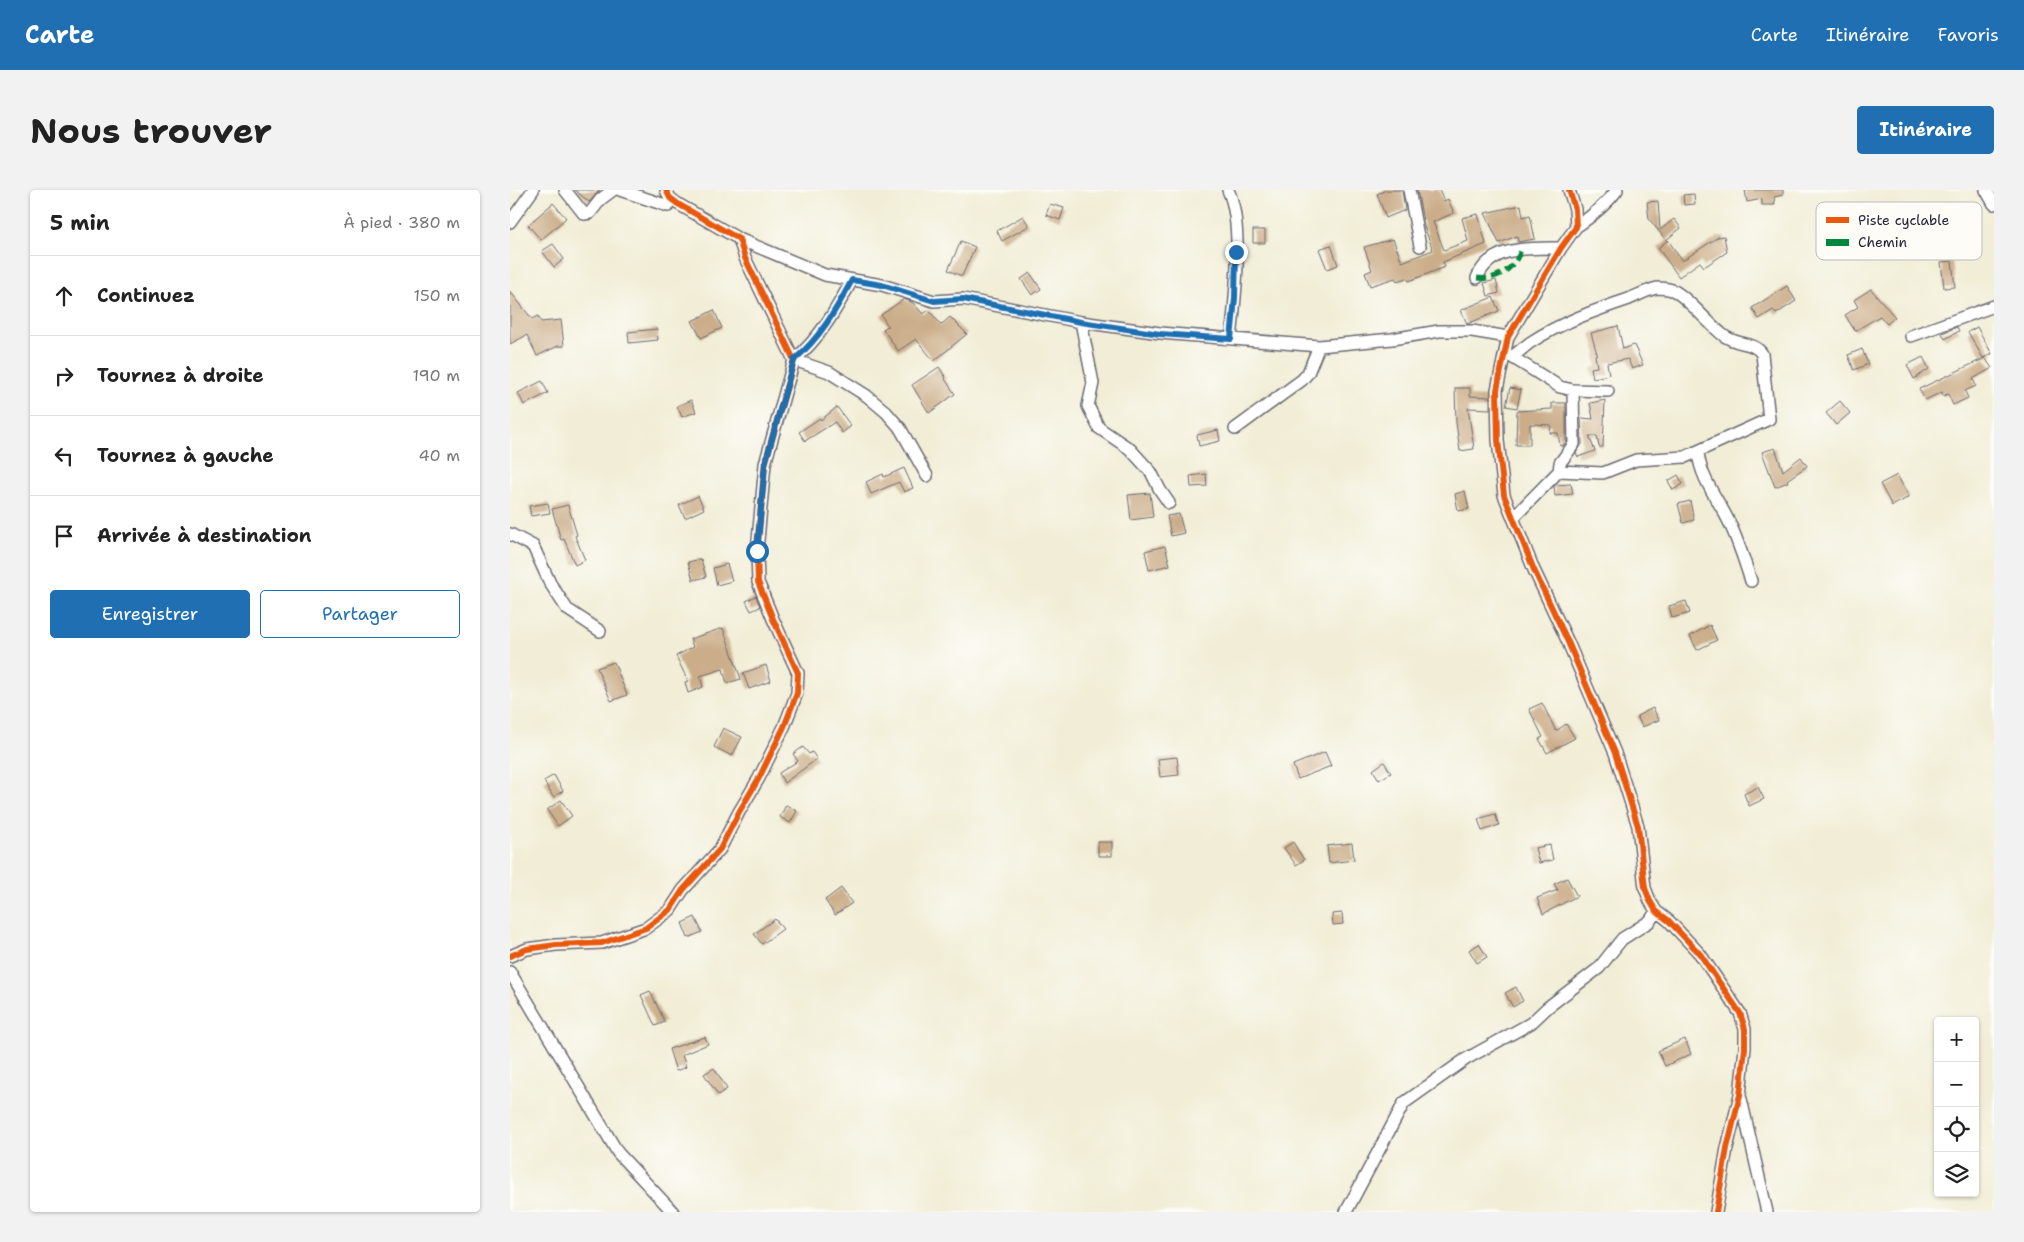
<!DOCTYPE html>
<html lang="fr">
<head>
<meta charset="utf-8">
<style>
  body { margin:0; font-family:"Shantell Sans",sans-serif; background:#f2f2f2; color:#222 }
  .controls { position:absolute; right:15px; bottom:15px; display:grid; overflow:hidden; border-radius:5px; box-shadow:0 1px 4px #0004 }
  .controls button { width:45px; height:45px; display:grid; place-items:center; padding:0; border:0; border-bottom:1px solid #e0e0e0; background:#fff; color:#222; font:25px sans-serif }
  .stop { position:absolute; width:15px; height:15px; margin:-11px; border:4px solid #1f6fb2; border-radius:50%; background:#fff }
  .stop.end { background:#1f6fb2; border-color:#fff; box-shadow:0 1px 5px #0008 }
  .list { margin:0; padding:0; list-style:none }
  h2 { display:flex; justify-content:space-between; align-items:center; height:65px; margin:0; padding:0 20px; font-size:21px }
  h2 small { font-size:16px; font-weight:400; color:#767676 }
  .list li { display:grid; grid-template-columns:32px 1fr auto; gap:15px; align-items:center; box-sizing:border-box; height:80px; padding:0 20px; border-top:1px solid #e0e0e0 }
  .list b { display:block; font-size:19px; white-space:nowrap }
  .list em { font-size:16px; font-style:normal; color:#767676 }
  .actions { display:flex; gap:10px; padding:15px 20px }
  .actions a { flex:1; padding:11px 0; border:1px solid #1f6fb2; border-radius:5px; text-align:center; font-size:18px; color:#1f6fb2 }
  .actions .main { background:#1f6fb2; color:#fff }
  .icon { flex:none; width:28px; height:28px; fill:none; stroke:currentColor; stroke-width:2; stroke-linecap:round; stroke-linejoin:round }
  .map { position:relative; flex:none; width:1484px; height:1022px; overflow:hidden; border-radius:5px }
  header { display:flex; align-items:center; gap:30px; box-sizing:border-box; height:70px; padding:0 25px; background:#1f6fb2; color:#fff }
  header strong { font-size:24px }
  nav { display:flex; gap:28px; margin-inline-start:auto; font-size:18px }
  .intro { display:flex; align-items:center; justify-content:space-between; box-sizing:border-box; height:120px; padding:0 30px }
  h1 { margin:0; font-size:35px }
  .button { padding:12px 22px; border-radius:5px; background:#1f6fb2; color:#fff; font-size:18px; font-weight:700 }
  main { display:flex; gap:30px; padding:0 30px }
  aside { flex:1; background:#fff; border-radius:5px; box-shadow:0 1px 4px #0004 }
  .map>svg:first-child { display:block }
  .building { fill:#cbad89 }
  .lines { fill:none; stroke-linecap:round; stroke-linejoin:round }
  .street-casing { stroke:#6a6971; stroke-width:14 }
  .street { stroke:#fff; stroke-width:11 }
  .quiet { stroke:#00873e; stroke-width:5; stroke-dasharray:10 5; stroke-linecap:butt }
  .cycleway-casing { stroke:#fdfcf7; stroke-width:9 }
  .cycleway { stroke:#e8590c; stroke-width:6 }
  .route { stroke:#1f6fb2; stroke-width:6 }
  .key { fill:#fdfcf7; stroke:#bbbbbf; stroke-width:1 }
  .key-label { font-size:14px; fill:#22223b }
</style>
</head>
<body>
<header>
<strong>Carte</strong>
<nav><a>Carte</a><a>Itinéraire</a><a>Favoris</a></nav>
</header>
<div class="intro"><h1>Nous trouver</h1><a class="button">Itinéraire</a></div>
<main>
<aside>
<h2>5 min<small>À pied · 380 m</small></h2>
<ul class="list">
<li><svg class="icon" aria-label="ahead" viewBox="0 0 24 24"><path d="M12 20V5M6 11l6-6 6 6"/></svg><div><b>Continuez</b></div><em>150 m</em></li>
<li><svg class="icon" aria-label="right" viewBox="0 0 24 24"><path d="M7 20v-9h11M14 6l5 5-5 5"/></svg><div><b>Tournez à droite</b></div><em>190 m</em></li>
<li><svg class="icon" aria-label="left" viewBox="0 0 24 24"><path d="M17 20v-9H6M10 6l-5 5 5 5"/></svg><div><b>Tournez à gauche</b></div><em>40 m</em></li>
<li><svg class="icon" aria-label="arrive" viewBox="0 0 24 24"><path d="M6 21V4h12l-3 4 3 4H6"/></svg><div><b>Arrivée à destination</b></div></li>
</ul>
<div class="actions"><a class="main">Enregistrer</a><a>Partager</a></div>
</aside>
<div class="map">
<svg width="1484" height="1022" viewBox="0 0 1484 1022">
  <rect width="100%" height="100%" fill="#fdfcf7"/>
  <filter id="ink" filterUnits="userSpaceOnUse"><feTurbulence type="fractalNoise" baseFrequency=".02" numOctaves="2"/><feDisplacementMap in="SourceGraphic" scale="10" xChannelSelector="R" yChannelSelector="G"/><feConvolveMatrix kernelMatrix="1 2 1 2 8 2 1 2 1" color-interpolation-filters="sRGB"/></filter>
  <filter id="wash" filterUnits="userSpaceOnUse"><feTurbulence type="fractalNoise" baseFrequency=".0096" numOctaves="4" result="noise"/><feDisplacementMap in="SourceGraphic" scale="20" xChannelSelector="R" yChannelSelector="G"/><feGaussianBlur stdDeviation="1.12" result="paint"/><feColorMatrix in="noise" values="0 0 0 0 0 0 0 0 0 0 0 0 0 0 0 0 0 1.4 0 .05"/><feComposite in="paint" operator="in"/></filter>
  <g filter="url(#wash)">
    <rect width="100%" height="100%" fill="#f1edd6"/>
    <g id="blocks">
      <!-- building -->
      <path class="building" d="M65,0H90L79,12Z
        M876,0H892L895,20L876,28L867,4Z
        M907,0H929L934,11L938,9L944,23L923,32L934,60L958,51L952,28L968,24L976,54L933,72L935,77L899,91L897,88L887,91L885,88L860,96L855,83L862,80L854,57L883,49L892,72L923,60L914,36Z
        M1235,0H1273V5L1264,7L1265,15H1252V9L1237,12Z
        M1184,4L1185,14L1174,15L1173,5Z
        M1148,11L1150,40L1164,29L1171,38L1156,50L1139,29L1137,12Z
        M43,13L56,28L31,50L18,35Z
        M540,14L554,18L550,30L536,25Z
        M1011,15L1013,27L1020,25L1025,49L1008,52L1007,46L989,53L975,23Z
        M513,26L519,36L492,51L487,41Z
        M743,40H755V53H743Z
        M1214,46L1217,62L1194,77L1190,72L1169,87L1148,58L1158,50L1172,71L1208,47Z
        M451,51L465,57L452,86L438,80Z
        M43,54L54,69L44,77L32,61Z
        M821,55L828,75L817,79L809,59Z
        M1442,71L1445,97L1434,98L1431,72Z
        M520,83L531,99L522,105L511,89Z
        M986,90L989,103L978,106L974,93Z
        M1277,96L1286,111L1266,124L1263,120L1249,129L1242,118Z
        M1361,99L1385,127L1377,134L1370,126L1345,141L1335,125L1348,117L1344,110Z
        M0,101L22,129L28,126L31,132L51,130L54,156H48L27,166L17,145L0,154Z
        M983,107L989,121L957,134L951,120Z
        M394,109L403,113L413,124L419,120L431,135L440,127L457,144L424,171L406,149L388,161L373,139L378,136L371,125Z
        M204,120L212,138L191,148L182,131Z
        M1108,136L1113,159L1124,155L1133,175L1122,179L1118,169L1097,173L1099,185L1083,188L1081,178L1087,177L1085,165L1087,164L1081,143Z
        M1447,137L1449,141L1435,149L1432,143Z
        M1467,137L1482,164L1473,168L1458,142Z
        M147,139L148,150L119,153L118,142Z
        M1352,159L1358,174L1344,180L1338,165Z
        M1413,167L1419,179L1404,189L1397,175Z
        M1475,168L1482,178L1463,189L1466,196L1455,201L1458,208L1443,215L1438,204L1433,206L1432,202L1415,210L1409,199Z
        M429,177L436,188L435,189L445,204L419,223L402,195Z
        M32,191L38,203L14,215L8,203Z
        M945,198H960V206L980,207V219L958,218L964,259L950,261L946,233Z
        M1000,198L1011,200L1007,218L996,216Z
        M181,210L186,222L172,227L167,216Z
        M1095,210L1093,257H1089L1087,246H1079L1085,261L1068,267L1066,263L1072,254L1071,228L1083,229L1080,213Z
        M1330,211L1340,223L1326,235L1316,223Z
        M1042,213H1056V252L1054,255L1050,256L1048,243H1040L1041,235L1020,234V255H1006L1007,221L1042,219Z
        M327,217L341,236L332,243L325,232L295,251L289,242L310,228L311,230Z
        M708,240L710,251L689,256L687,245Z
        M1265,258L1273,281L1291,267L1297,276L1277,290L1278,292L1265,297L1252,262Z
        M394,278L403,298L394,302L389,292L361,304L356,292L373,284L374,287Z
        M696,284L697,296L681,297L680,286Z
        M1168,285L1173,294L1163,300L1158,291Z
        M1387,285L1399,307L1382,316L1370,294Z
        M1061,294L1063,304L1045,306L1044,297L1045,295Z
        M955,301L959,319L948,321L945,304Z
        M640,303L643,327L621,330L618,305Z
        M188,306L194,319L175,328L169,315Z
        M1180,311L1184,330L1173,333L1168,314Z
        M38,313L40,323L21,326L19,316Z
        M58,315L67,345L65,346L75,370L65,375L54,349L51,350L42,319Z
        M669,324L674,343L661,346L657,326Z
        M655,356L660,375L639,380L635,361Z
        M191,369L196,387L183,390L178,372Z
        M217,374L222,391L207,395L203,378Z
        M246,406L250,417L241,421L236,411Z
        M1176,411L1180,423L1162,428L1159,416Z
        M1200,435L1207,450L1187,460L1180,446Z
        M213,438L231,489L217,493L213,479L190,486L193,497L178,503L175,492L178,491L166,466L183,457L180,449Z
        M104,472L117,505L101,511L87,478Z
        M256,475L261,491L239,499L233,483Z
        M1032,513L1046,541L1056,534L1065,548L1037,563L1029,549L1033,547L1019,519Z
        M1143,518L1149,530L1132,537L1127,526Z
        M213,538L232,547L222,566L204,557Z
        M293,557L299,564L302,562L307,569L274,593L269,583L288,571L283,564Z
        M815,562L821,576L788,589L783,575Z
        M667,567L669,585L650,587L648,569Z
        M874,572L881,583L869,590L863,580Z
        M44,585L53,601L43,607L34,591Z
        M1248,597L1254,609L1239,616L1234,604Z
        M51,610L62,626L48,636L37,620Z
        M276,615L287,621L280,633L270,627Z
        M985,624L989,635L972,641L968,629Z
        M588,652H602V666H588Z
        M783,652L794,670L786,675L774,658Z
        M842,653L844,670L819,673L817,656Z
        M1040,655L1043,670L1029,673L1025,658Z
        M1057,688L1067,706L1033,724L1027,708L1048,700L1044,694Z
        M331,698L342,713L325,725L315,710Z
        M832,723L833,734L823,735L822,724Z
        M185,727L192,742L178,748L172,733Z
        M265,729L273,739L252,754L244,744Z
        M969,754L977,767L967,773L959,760Z
        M1006,797L1013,811L1003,817L995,803Z
        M140,801L155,832L145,836L131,805Z
        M195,847L198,854L172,865L176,877L166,881L159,859Z
        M1175,849L1181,864L1155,876L1148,861Z
        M204,878L217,899L208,905L194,884Z"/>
    </g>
  </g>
  <g filter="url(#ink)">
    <use href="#blocks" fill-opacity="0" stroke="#6a6971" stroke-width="1"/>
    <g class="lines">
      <defs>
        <path id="street" d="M55,0L74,24L80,23L91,9L103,0
          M110,0L158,16
          M718,0C734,33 725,112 721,149
          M899,0L910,56
          M1059,0L1065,19L1066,37L1051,58L998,147L987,200L988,250L994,305L1024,380L1058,452L1105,563L1128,636L1135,698L1140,711L1146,721L1159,731L1190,764L1230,823L1235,839V858L1230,905L1217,958L1206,1022
          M1476,0L1484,14
          M0,32L23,0
          M1066,37C1082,26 1096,15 1107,0
          M229,49L315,85L372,95L424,111L453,109L571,132L650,143L809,156L882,149L929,141H962L998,147
          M967,88C981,55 1020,58 1051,58
          M571,132L583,193L578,216L589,238L620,259L641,282L650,300L659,313
          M1401,146L1484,116
          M997,164L1050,197L1063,200L1064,254L1050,273L1049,281L1003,328
          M1003,166C1009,162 1015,156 1021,152C1050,133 1086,120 1119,109C1128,105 1138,100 1147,98C1151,98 1159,99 1162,100C1173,103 1201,136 1213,145C1227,156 1244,151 1252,164L1259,229L1175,267L1126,270L1093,283L1049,281
          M284,170L319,182L357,206L376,222L390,238L417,286
          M284,170C310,148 326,120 342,90
          M1063,200L1098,201
          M725,239L792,190L798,183L809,156
          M1188,263C1191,288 1205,305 1216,326C1227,346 1234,370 1241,391
          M0,344L23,356L40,393L57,419L90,441
          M0,766L17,759L46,755L92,753L136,738L160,720L173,700L210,659L229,622L249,588L274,537L287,503L288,483L263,429L248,392L247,361L255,274L284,170L235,68L229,49L168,14L160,8L156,0
          M0,782L108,963L163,1022
          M1231,909L1257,1022
          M836,1022L894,913L956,869L1021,833L1038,817L1089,778L1112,749L1140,731L1146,721"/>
      </defs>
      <!-- street casing -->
      <use href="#street" class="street-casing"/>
      <!-- street -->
      <use href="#street" class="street"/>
      <!-- quiet -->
      <path class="quiet" d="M967,88C988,91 1005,78 1012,58"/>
      <defs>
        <path id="cycleway" d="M1059,0L1065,19L1066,37L1051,58L998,147L987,200L988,250L994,305L1024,380L1058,452L1105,563L1128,636L1135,698L1140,711L1146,721L1159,731L1190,764L1230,823L1235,839V858L1230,905L1217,958L1206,1022
          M0,766L17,759L46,755L92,753L136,738L160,720L173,700L210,659L229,622L249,588L274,537L287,503L288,483L263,429L248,392L247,361L255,274L284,170L235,68L229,49L168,14L160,8L156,0"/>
      </defs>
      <!-- cycleway casing -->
      <use href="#cycleway" class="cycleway-casing"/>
      <!-- cycleway -->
      <use href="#cycleway" class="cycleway"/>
    </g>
  </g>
  <g class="lines" filter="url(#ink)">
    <!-- route -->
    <path class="route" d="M247,361L255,274L284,170C310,148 326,120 342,90L372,95L424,111L453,109L571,132L650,144L721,149L725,108L726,62"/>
  </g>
  <!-- legend -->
  <rect x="1306" y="12" width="166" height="58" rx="8" class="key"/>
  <rect x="1316" y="27" width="23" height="6" fill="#e8590c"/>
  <rect x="1316" y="49" width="23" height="7" fill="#00873e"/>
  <g class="key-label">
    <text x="1348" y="35">Piste cyclable</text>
    <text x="1348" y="57">Chemin</text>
  </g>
</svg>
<div class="controls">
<button>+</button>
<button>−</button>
<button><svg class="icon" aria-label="locate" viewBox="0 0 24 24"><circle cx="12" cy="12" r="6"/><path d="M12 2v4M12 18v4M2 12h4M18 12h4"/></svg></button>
<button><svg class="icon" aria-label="layers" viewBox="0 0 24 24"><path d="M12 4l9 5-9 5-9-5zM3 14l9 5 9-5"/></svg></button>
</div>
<div class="stop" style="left:247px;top:361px"></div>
<div class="stop end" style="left:726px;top:62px"></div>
</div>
</main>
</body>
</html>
